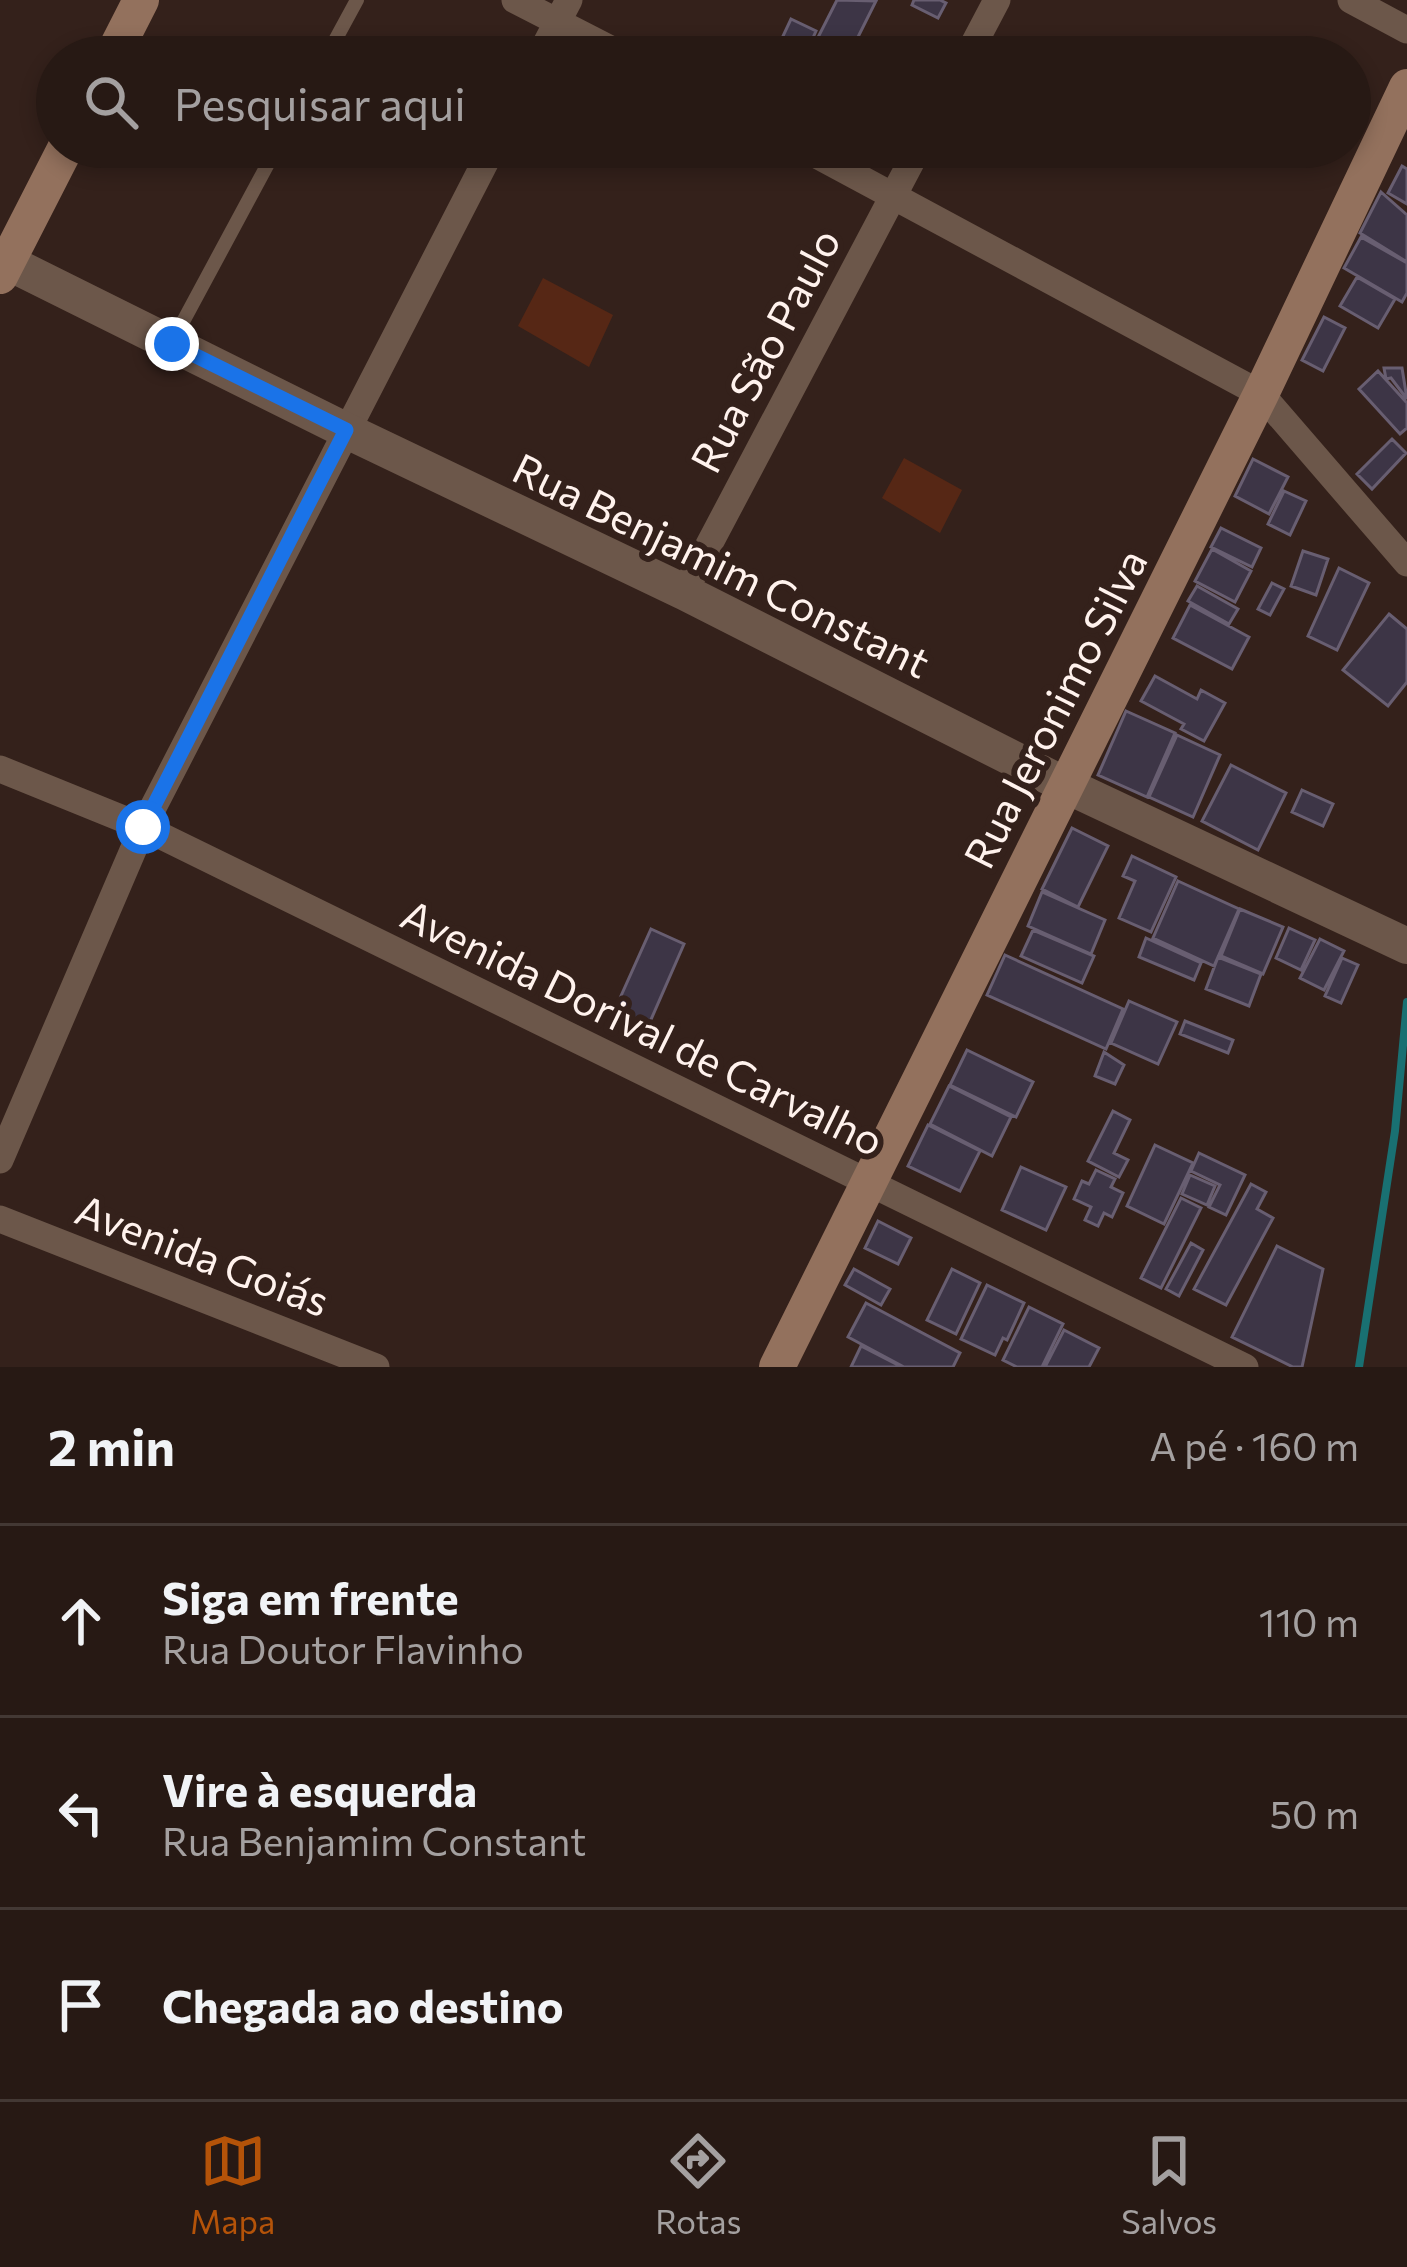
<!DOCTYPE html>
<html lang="pt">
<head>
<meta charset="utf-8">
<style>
  body { margin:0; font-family:Commissioner,sans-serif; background:#2f221d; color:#f1f3f6 }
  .stop { position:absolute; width:36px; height:36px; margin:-27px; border:9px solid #1a73e8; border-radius:50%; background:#fff }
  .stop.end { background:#1a73e8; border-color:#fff; box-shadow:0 3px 12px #0008 }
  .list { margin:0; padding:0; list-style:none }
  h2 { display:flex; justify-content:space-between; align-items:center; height:156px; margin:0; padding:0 48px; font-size:51px }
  h2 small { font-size:39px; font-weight:400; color:#a4a0a0 }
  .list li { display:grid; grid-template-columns:78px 1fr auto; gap:36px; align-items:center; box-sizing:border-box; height:192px; padding:0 48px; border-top:3px solid #433834 }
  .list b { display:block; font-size:45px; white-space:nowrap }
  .list p { margin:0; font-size:39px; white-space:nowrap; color:#a4a0a0 }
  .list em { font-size:39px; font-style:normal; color:#a4a0a0 }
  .icon { flex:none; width:66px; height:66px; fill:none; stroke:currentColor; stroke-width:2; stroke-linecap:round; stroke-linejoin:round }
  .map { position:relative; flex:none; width:1407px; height:1367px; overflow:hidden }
  .search { position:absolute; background:#271914; box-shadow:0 6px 18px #0003; left:36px; right:36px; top:36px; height:132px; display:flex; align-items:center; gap:30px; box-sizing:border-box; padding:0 42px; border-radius:66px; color:#a4a0a0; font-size:45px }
  .sheet { height:732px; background:#271914 }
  nav { display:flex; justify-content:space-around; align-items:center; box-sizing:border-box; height:168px; border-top:3px solid #433834; background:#271914; font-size:33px; color:#a4a0a0 }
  nav a { display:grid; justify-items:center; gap:6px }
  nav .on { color:#b45309 }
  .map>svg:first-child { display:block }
  .green { fill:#562715 }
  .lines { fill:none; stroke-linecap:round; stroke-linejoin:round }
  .stream { stroke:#197072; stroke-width:8 }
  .building { fill:#3d3546; stroke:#685e71; stroke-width:3 }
  .service { stroke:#6c574a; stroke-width:14 }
  .minor { stroke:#6c574a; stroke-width:27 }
  .tertiary { stroke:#6c574a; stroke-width:36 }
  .secondary { stroke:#93715d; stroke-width:36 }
  .route { stroke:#1a73e8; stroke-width:15 }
  .labels { text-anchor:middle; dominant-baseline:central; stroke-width:12; stroke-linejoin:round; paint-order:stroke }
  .street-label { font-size:42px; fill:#fff2ed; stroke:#34211b }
</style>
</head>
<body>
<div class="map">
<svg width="1407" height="1367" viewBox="0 0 1407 1367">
  <rect width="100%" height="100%" fill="#34211b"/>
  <!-- green -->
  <path class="green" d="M543,278L613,315L589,367L518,326Z
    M904,458L962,490L940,533L882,498Z"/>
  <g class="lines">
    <!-- stream -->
    <path class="stream" d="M1359,1367L1395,1131L1407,1002"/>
  </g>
  <!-- building -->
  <path class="building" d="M837,0L876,1L848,57H808Z
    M914,0H940L946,3L938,18L912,5Z
    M791,19L816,31L808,49L783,36Z
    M1402,166L1407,169V204L1388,193Z
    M1381,192L1407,215V262L1360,233Z
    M1361,237L1407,263V293L1402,302L1344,268Z
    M1357,277L1395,299L1378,328L1340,306Z
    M1324,317L1345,328L1323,371L1302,360Z
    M1384,368H1402L1407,399L1391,378L1386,379Z
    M1378,371L1407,403V428L1400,434L1359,389Z
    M1392,439L1406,453L1372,489L1357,474Z
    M1253,459L1288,477L1269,514L1235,496Z
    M1284,491L1306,501L1290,535L1268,524Z
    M1221,528L1261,548L1252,567L1211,547Z
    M1212,549L1251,571L1235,602L1195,581Z
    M1303,551L1328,559L1316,595L1291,586Z
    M1339,568L1369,583L1337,650L1308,636Z
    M1272,583L1284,589L1270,615L1258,609Z
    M1197,586L1238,609L1229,624L1188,601Z
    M1190,605L1249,637L1232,669L1173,638Z
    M1389,614L1407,629V682L1388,706L1343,670Z
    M1155,676L1197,699L1201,690L1225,703L1204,741L1181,729L1184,724L1141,701Z
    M1126,711L1175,733L1147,797L1098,775Z
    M1177,735L1220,755L1193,817L1149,797Z
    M1231,765L1286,793L1258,850L1202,821Z
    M1302,790L1333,804L1323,826L1292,812Z
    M1072,828L1108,846L1078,907L1042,889Z
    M1132,856L1176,877L1151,932L1119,918L1135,881L1123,876Z
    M1178,881L1239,909L1214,966L1153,938Z
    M1042,892L1105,920L1091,954L1028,926Z
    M1240,909L1283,927L1263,974L1221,956Z
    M1289,928L1315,940L1301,970L1276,958Z
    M651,929L684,944L646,1031L612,1016Z
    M1033,930L1094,956L1082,983L1021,956Z
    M1146,938L1201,963L1194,980L1139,957Z
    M1320,939L1344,951L1324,990L1300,978Z
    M1005,955L1123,1009L1106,1049L987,995Z
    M1218,957L1261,974L1249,1006L1206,989Z
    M1342,958L1358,965L1341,1003L1325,996Z
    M1129,1001L1177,1022L1158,1064L1111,1043Z
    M1185,1021L1233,1040L1228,1053L1180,1034Z
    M967,1050L1033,1082L1016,1117L950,1085Z
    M1104,1052L1124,1065L1115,1084L1095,1076Z
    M949,1086L1011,1117L992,1156L930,1124Z
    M1113,1111L1130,1120L1114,1153L1128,1160L1119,1177L1088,1161Z
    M928,1125L980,1151L960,1191L908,1166Z
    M1155,1145L1193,1163L1164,1224L1127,1206Z
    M1199,1153L1245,1175L1226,1215L1209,1207L1220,1185L1191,1171Z
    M1021,1167L1066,1187L1046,1230L1002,1210Z
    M1096,1170L1115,1179L1111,1187L1123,1193L1112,1217L1104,1213L1098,1226L1085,1220L1091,1207L1074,1199L1082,1181L1089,1184Z
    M1190,1175L1215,1186L1207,1205L1182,1194Z
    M1251,1184L1266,1192L1257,1209L1273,1218L1226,1305L1194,1289Z
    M1181,1198L1201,1208L1161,1288L1141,1278Z
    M878,1221L911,1238L898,1264L865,1248Z
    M1191,1243L1203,1250L1179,1296L1166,1289Z
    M1277,1246L1323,1269L1302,1367H1293L1232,1337Z
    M854,1269L890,1289L881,1305L845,1285Z
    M952,1269L980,1283L956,1334L927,1320Z
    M987,1285L1024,1303L1007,1340L1003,1338L995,1355L961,1339Z
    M866,1303L960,1353L953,1367H904L848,1337Z
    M1029,1307L1063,1324L1042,1367H1017L1003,1360Z
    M1064,1330L1099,1348L1089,1367H1045Z
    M861,1346L902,1367H851Z"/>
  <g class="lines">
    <!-- service -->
    <path class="service" d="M326,57L357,0
      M171,344L277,147"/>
    <!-- minor -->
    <path class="minor" d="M515,0L626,57
      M1351,0L1407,30
      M539,57L569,0
      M967,57L997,0
      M802,147L1261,394L1407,563
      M684,592L919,147
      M0,769L143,827L1245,1367
      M0,1160L143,827L493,147
      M0,1219L376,1367"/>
    <!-- tertiary -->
    <path class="tertiary" d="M7,262L345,430L684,592L1065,785L1407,946"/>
    <!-- secondary -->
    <path class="secondary" d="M112,57L141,0
      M0,276L66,147
      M777,1367L1261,394L1407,87"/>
  </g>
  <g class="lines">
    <!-- route -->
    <path class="route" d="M143,827L346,430L172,344"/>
  </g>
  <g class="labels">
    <!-- street labels -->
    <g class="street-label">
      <text transform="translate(764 350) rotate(-62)">Rua São Paulo</text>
      <text transform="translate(722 564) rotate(26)">Rua Benjamim Constant</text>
      <text transform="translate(1054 708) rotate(-63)">Rua Jeronimo Silva</text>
      <text transform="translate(643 1026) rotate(26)">Avenida Dorival de Carvalho</text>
      <text transform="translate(203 1254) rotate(21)">Avenida Goiás</text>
    </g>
  </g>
</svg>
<div class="stop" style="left:143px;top:827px"></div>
<div class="stop end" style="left:172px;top:344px"></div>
<div class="search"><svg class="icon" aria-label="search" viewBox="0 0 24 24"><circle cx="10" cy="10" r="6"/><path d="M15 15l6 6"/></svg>Pesquisar aqui</div>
</div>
<section class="sheet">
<h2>2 min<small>A pé · 160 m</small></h2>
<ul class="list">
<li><svg class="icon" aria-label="ahead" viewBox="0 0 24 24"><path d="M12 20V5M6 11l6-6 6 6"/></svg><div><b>Siga em frente</b><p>Rua Doutor Flavinho</p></div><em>110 m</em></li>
<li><svg class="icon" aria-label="left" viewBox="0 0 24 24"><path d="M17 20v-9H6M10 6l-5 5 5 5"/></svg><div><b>Vire à esquerda</b><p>Rua Benjamim Constant</p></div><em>50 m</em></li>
<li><svg class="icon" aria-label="arrive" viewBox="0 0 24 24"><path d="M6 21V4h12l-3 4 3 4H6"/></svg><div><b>Chegada ao destino</b></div></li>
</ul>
</section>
<nav>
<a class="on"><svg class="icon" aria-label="map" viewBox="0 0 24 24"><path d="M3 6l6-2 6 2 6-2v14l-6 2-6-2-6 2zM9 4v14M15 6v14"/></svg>Mapa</a>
<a><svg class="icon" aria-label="directions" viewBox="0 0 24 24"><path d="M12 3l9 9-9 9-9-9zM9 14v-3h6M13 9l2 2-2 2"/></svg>Rotas</a>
<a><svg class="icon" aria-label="saved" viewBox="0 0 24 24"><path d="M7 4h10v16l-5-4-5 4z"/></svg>Salvos</a>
</nav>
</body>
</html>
